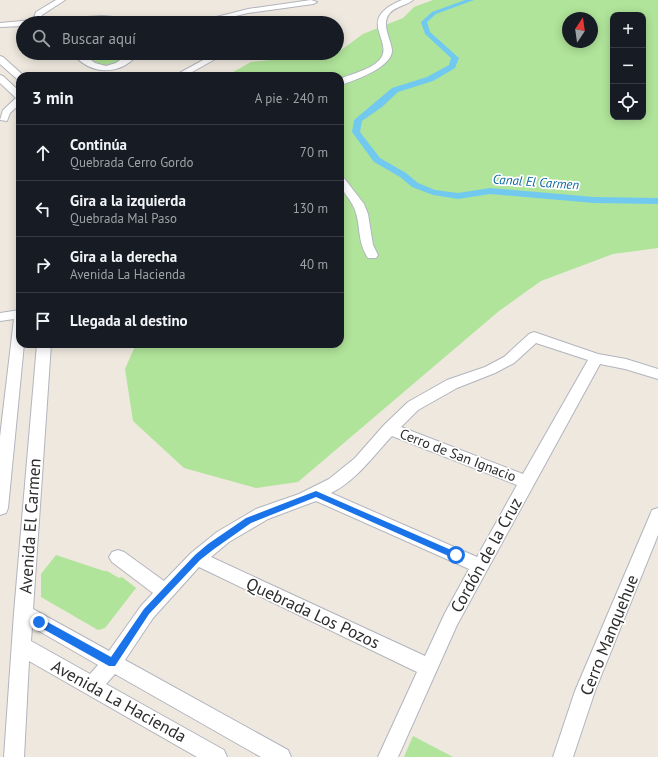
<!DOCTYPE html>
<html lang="es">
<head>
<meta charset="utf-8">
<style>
  body { margin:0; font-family:"PT Sans",sans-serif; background:#242831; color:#f1f3f6 }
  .controls { position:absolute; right:12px; top:12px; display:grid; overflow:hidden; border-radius:8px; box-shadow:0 2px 10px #0003 }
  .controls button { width:36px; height:36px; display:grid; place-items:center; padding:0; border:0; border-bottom:1px solid #363941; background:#171b24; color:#f1f3f6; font:20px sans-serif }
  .compass { position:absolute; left:562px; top:12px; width:36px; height:36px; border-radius:50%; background:#171b24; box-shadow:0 2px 10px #0003; rotate:13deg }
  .stop { position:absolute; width:12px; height:12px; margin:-9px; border:3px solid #1a73e8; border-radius:50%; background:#fff }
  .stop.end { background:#1a73e8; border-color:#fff; box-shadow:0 1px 4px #0008 }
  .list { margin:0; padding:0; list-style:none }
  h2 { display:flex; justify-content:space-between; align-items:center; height:52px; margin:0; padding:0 16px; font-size:17px }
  h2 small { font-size:13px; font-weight:400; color:#9ea1a6 }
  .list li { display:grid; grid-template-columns:26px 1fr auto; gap:12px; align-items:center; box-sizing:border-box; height:56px; padding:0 16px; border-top:1px solid #363941 }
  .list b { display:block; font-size:15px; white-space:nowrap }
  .list p { margin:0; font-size:13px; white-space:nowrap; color:#9ea1a6 }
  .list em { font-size:13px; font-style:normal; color:#9ea1a6 }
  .icon { flex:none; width:22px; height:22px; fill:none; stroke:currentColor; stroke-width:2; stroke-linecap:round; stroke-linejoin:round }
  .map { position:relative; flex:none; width:658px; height:757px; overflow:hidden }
  .search { position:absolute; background:#171b24; box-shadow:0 2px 10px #0003; left:16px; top:16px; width:328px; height:44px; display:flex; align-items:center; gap:10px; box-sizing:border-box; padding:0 14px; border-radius:22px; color:#9ea1a6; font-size:15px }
  .panel { position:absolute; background:#171b24; box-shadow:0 2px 10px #0003; left:16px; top:72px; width:328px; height:276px; border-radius:12px }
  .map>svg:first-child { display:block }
  .green { fill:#b0e49a; fill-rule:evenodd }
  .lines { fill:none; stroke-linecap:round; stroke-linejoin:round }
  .canal { fill:#71c9f0; fill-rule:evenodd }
  .minor-casing { stroke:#b2b4bf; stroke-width:2 }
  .minor { fill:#fff; fill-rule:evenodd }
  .route { fill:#1a73e8 }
  .labels { text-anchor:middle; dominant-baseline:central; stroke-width:3.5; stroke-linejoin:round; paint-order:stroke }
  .far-water-label { font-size:13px; font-style:italic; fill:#0c66a0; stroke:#fff }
  .street-label { font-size:14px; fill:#2c2c2c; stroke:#fff }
  .near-street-label { font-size:17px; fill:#2c2c2c; stroke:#fff }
</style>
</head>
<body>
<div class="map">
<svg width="658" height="757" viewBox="0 0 658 757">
  <rect width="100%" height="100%" fill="#eee8de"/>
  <!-- green -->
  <path class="green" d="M433,0H658V248L613,254L541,281L499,311L298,482L256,488L184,468L133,421L125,369L136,344H340V76H226L251,62L337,53L363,34L403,18L414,7ZM613,15H643V117H613ZM568,18H592V42H568Z
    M82,53H130C108,71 104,69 82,53Z
    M56,555L104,571H107L119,578L122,577L136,588L105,628L98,630L41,597V574Z
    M413,736L453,757H404Z"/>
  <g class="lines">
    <!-- canal -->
    <path class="canal" d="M465,0H474L436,14L427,22L430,32L459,58L455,68L433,81L398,92L382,107L362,121L360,132L380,158L406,173L418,183L435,190L458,193L490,188L594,197L658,198V204L594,203L490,194L458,199L433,195L412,187L400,177L374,162L352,132L354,120L392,88L427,77L449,65L451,58L425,34L421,22L432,12Z"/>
    <defs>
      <path id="minor" d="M56,0H65L42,15L41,20L102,16L159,21L163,23L102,20L23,23V26L0,27V23L33,20L36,12Z
        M311,0L317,2L313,4L248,13L207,23H193L248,9Z
        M402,0H413C406,6 395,6 389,14C381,25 391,39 392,50C393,67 353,81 340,85V79C353,73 372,70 381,58C393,40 355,19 402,0Z
        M72,53H81L95,63L106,66L116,63L130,53H139C121,76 91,76 72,53Z
        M216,53H226L185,76H174Z
        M0,56L3,57L24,76H20V80L17,79L0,64Z
        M0,75L3,76L20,92V104L10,113L7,121L0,120L3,110L16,98L0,83Z
        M340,177L344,178L364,204L368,214L373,245L378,255L376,258H368C357,242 361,226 355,210C350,196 340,193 340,177Z
        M20,310V344H24L8,508L6,513L0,515V437L14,319L0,321V313Z
        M534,332L598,354L626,359L658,369V379L625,369L600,364L457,625L398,757H378L417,672L199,567L153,618L125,660L288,750L291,757H261L115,674L106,684L224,750L227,757H197L29,661L24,757H4L14,613L37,344H51L33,609L109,651L141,606L153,593L112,562L109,557L112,552L118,550L124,552L164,581L191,553L217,532L256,509L299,494L329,479L355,458L384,425L408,402L447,380L485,367L504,357L529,334ZM536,343L588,360L523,474L401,427L418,410L457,388L495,373L514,363ZM392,436L517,485L477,557L331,493C356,481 373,456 392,436ZM316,501L469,569L445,613L425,656L211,557L229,542L268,519ZM32,627L98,665L90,674L31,641Z
        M658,508V535L595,691L573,757H553L575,691L650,515L652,510Z"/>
    </defs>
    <!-- minor casing -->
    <use href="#minor" class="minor-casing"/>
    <!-- minor -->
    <use href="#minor" class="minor"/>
  </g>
  <!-- route -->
  <path class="route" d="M316,491L458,553L460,555L456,559L453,558L316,497L251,523L214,549L200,560L149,614L115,666H109L36,625V619H42L111,657L144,609L195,555L208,544L246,518Z"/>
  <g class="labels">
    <!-- far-water labels -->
    <g class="far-water-label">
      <text transform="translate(536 182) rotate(4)">Canal El Carmen</text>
    </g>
    <!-- street labels -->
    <g class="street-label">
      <text transform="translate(458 455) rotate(21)">Cerro de San Ignacio</text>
    </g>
    <!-- near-street labels -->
    <g class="near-street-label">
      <text transform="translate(30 526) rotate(-86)">Avenida El Carmen</text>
      <text transform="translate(486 555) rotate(-61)">Cordón de la Cruz</text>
      <text transform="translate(313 613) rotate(25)">Quebrada Los Pozos</text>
      <text transform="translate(609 635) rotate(-68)">Cerro Manquehue</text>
      <text transform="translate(119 701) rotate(29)">Avenida La Hacienda</text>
    </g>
  </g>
</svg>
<div class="controls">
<button>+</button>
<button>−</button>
<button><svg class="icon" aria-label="locate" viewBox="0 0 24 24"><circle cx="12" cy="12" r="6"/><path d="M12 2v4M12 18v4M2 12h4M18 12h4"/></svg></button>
</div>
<svg class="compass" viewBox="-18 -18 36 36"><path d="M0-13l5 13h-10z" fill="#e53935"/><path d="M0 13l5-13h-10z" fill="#9ea1a6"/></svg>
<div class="stop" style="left:456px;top:555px"></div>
<div class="stop end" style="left:39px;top:622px"></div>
<div class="search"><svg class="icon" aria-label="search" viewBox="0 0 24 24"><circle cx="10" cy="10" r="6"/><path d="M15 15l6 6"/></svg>Buscar aquí</div>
<section class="panel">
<h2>3 min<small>A pie · 240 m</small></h2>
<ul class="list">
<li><svg class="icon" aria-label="ahead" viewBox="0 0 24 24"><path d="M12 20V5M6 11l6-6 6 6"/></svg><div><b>Continúa</b><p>Quebrada Cerro Gordo</p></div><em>70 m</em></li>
<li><svg class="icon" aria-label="left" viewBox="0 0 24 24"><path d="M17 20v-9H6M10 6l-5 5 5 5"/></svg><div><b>Gira a la izquierda</b><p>Quebrada Mal Paso</p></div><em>130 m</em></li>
<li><svg class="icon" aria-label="right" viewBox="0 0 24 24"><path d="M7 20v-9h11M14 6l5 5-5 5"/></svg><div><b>Gira a la derecha</b><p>Avenida La Hacienda</p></div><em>40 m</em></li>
<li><svg class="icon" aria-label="arrive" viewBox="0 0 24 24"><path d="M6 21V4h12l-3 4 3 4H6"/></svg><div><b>Llegada al destino</b></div></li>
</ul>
</section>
</div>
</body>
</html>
